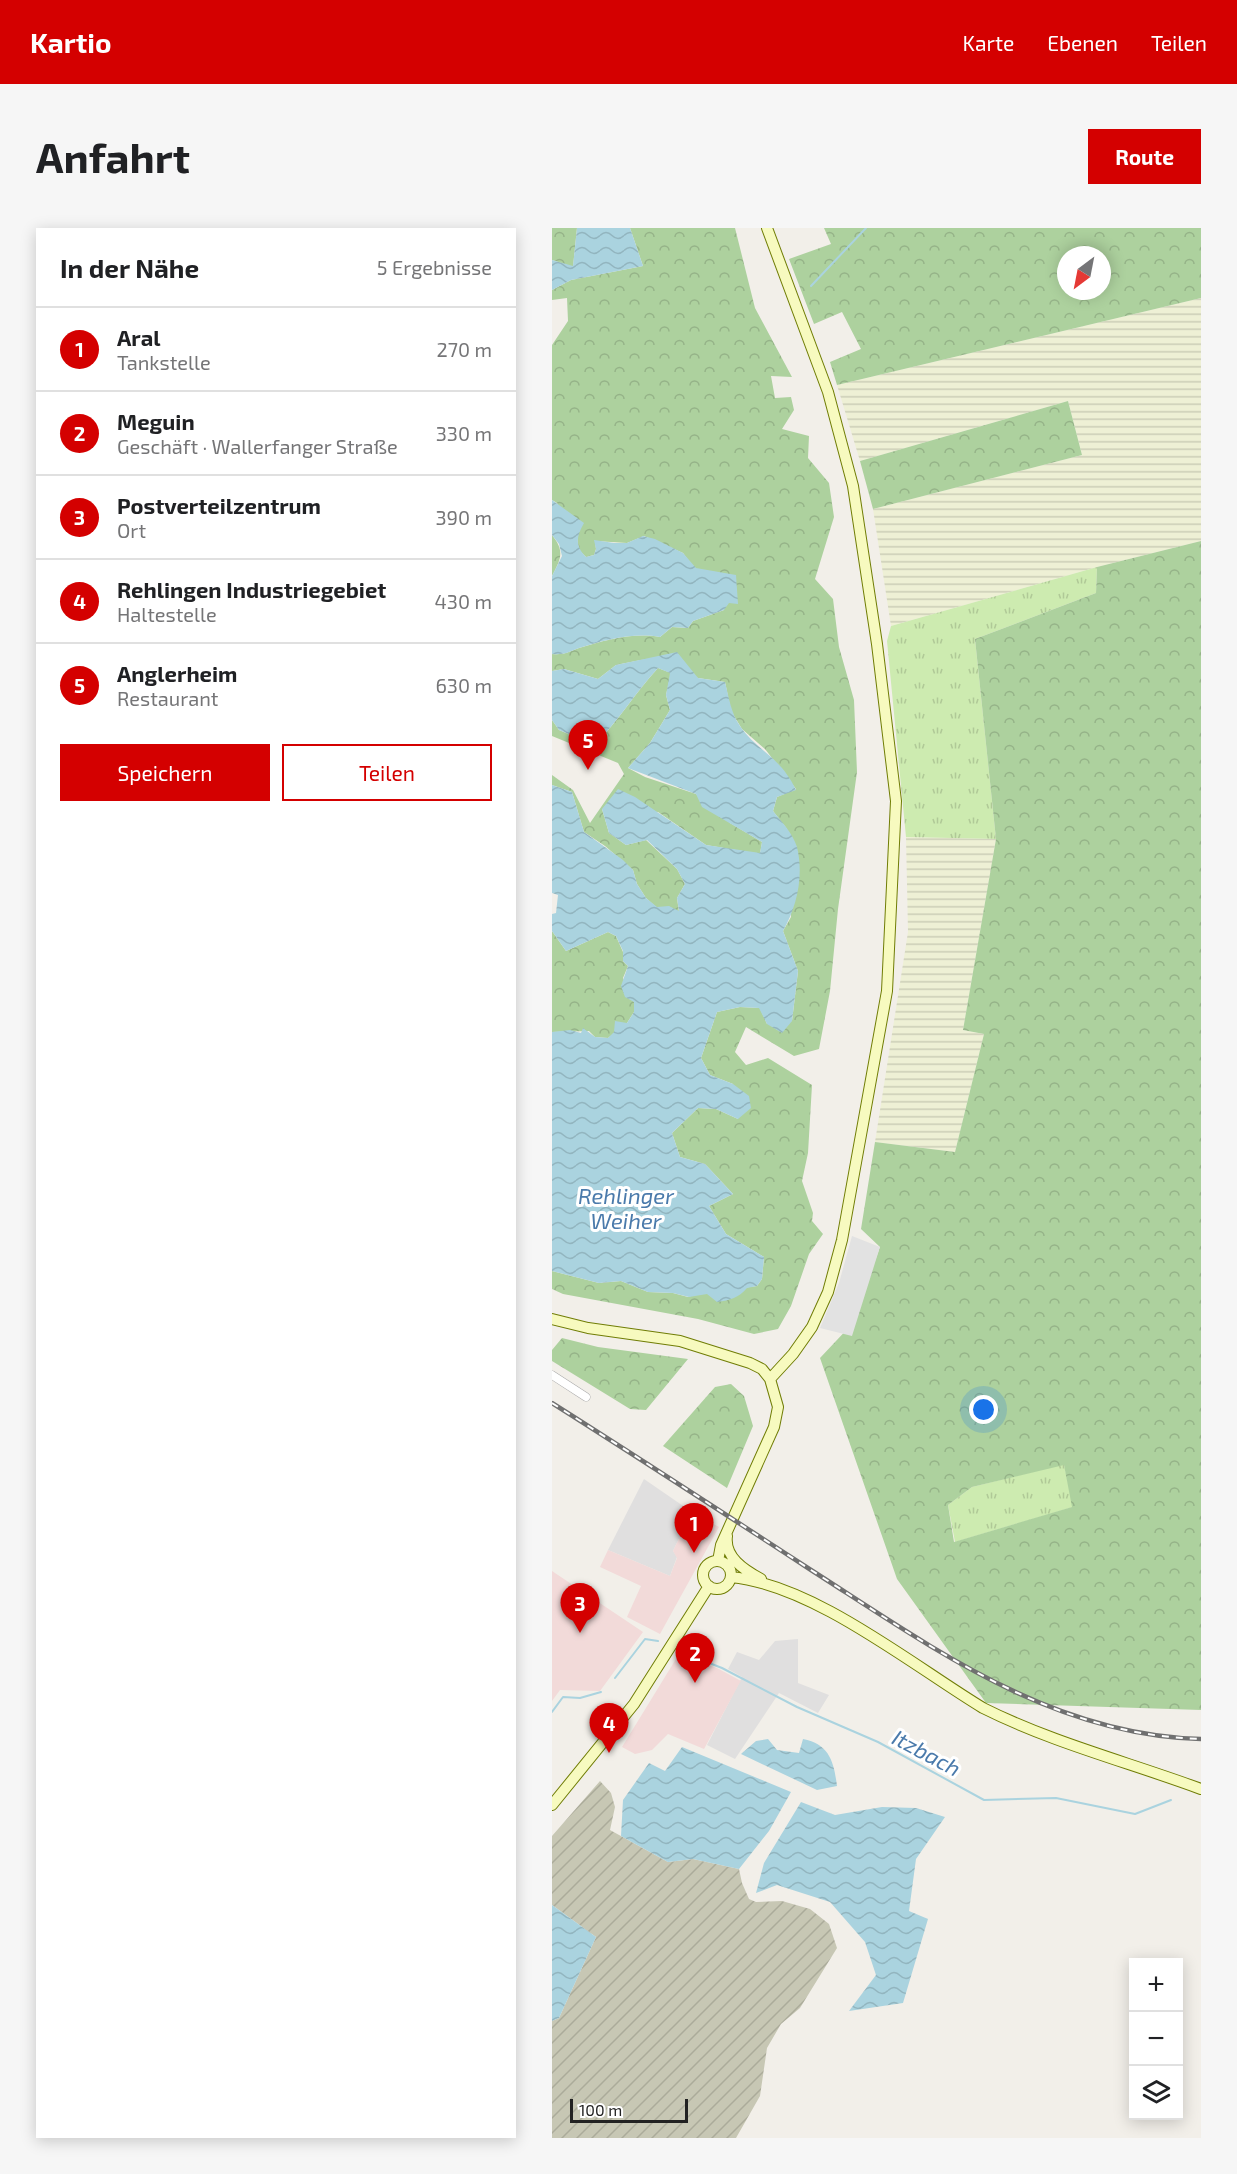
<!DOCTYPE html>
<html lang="de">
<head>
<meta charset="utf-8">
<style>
  body { margin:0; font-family:"Exo 2",sans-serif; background:#f6f6f6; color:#202124 }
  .controls { position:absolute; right:18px; bottom:18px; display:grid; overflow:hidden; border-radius:0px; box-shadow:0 3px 15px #0003 }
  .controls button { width:54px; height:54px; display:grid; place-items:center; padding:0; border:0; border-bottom:2px solid #e0e0e0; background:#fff; color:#202124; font:30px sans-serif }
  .compass { position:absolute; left:505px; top:18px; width:54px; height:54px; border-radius:50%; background:#fff; box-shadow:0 3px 15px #0003; rotate:212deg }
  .scale { position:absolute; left:18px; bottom:15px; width:118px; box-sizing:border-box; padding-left:6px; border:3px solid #222; border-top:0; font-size:16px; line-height:21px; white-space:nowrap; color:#222; -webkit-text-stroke:4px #fff; paint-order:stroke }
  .you { position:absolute; left:432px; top:1182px; width:21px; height:21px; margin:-15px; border:4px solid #fff; border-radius:50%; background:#1a73e8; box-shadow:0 0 0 9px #1a73e833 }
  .badge { display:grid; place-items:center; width:39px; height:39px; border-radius:50%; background:#d40000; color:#fff; font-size:20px; font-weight:700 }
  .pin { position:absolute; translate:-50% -50px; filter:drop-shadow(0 2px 3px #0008) }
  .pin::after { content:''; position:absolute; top:32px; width:21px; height:18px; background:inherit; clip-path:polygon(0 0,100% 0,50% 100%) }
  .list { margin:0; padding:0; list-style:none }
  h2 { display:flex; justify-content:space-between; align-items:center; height:78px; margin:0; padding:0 24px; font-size:26px }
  h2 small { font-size:20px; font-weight:400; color:#757577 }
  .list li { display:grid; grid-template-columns:39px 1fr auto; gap:18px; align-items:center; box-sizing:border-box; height:84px; padding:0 24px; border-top:2px solid #e0e0e0 }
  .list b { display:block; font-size:22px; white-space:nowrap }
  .list p { margin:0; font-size:20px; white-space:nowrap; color:#757577 }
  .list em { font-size:20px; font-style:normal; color:#757577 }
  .actions { display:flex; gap:12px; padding:18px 24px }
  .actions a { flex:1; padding:14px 0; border:2px solid #d40000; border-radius:0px; text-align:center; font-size:21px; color:#d40000 }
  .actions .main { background:#d40000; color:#fff }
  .icon { flex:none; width:33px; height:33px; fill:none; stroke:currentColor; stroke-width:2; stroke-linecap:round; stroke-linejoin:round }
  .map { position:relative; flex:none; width:649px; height:1910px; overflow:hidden; border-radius:0px }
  header { display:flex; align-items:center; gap:36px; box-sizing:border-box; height:84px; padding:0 30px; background:#d40000; color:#fff }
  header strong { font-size:28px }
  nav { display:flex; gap:33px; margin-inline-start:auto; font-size:21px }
  .intro { display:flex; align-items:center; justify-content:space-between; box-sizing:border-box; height:144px; padding:0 36px }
  h1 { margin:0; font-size:42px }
  .button { padding:15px 27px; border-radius:0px; background:#d40000; color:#fff; font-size:21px; font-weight:700 }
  main { display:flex; gap:36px; padding:0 36px }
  aside { flex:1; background:#fff; border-radius:0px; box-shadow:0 3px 15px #0003 }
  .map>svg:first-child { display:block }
  .residential { fill:#e0dfdf }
  .commercial { fill:#f2dad9 }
  .construction { fill:url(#construction-furrows) }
  .farmland { fill:url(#farmland-rules) }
  .grass { fill:url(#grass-tufts) }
  .forest { fill:url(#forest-crowns); fill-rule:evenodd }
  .parking { fill:#e2e2e2 }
  .water { fill:url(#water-waves) }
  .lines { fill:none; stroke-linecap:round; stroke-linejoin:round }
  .stream { stroke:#aad3df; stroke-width:2 }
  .street-casing { stroke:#a9a9a9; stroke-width:9 }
  .secondary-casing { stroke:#707d05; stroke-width:12 }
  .street { stroke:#fff; stroke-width:8 }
  .secondary { stroke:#f7fabf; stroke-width:10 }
  .rail-casing { stroke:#707070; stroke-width:4.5 }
  .rail { stroke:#fff; stroke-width:2; stroke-dasharray:7; stroke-linecap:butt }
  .labels { text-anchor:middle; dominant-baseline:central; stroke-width:6; stroke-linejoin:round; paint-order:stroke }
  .water-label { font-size:22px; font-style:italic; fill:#4a7aab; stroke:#fff }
</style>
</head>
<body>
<header>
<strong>Kartio</strong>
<nav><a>Karte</a><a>Ebenen</a><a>Teilen</a></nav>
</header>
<div class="intro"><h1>Anfahrt</h1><a class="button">Route</a></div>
<main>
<aside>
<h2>In der Nähe<small>5 Ergebnisse</small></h2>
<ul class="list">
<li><span class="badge">1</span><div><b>Aral</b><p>Tankstelle</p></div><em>270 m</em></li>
<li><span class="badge">2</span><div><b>Meguin</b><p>Geschäft · Wallerfanger Straße</p></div><em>330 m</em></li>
<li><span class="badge">3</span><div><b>Postverteilzentrum</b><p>Ort</p></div><em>390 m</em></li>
<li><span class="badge">4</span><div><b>Rehlingen Industriegebiet</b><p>Haltestelle</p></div><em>430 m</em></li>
<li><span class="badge">5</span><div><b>Anglerheim</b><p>Restaurant</p></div><em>630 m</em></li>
</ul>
<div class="actions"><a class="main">Speichern</a><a>Teilen</a></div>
</aside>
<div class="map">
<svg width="649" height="1910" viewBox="0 0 649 1910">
  <defs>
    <pattern id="construction-furrows" width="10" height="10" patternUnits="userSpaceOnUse" patternTransform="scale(1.5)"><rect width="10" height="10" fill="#c7c7b4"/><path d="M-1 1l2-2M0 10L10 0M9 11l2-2" fill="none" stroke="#abab9a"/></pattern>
    <pattern id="farmland-rules" width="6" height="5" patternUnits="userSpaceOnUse" patternTransform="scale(1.5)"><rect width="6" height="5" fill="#eef0d5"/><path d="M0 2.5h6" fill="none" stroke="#ccceb7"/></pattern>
    <pattern id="grass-tufts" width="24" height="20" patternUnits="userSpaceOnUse" patternTransform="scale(1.5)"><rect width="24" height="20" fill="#cdebb0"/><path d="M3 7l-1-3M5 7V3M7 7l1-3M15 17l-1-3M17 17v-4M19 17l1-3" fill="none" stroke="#b0c997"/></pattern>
    <pattern id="forest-crowns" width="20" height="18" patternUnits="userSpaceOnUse" patternTransform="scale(1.5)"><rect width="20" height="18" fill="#add19e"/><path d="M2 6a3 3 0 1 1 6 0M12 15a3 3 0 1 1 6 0" fill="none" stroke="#95b388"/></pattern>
    <pattern id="water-waves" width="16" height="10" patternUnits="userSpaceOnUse" patternTransform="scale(1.5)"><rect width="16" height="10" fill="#aad3df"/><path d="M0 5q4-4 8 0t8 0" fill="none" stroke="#92b5bf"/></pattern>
  </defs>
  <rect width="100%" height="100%" fill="#f2efe9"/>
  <!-- residential -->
  <path class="residential" d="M92,1251L140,1284L121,1323L125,1329L118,1348L56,1322Z
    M246,1411V1455L277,1467L266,1485L227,1465L183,1531L155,1517L190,1449L176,1441L185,1424L207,1432L223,1413Z"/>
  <!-- commercial -->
  <path class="commercial" d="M140,1284L167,1299L108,1406L75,1389L89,1358L48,1339L56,1322L118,1348L125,1330L121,1323Z
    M0,1343L91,1404L48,1463L8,1462L0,1473Z
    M127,1426L165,1440L189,1453L187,1456L152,1521L116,1506L100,1522L83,1526L70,1519Z"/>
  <!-- construction -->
  <path class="construction" d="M48,1553L59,1565L63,1579L58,1602L116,1634L141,1631L187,1641L190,1655L197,1671L204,1674L230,1673L258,1681L277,1696L285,1720L248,1780L229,1796L215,1820L208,1868L184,1910H0V1793L7,1790L44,1709L0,1677V1608Z"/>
  <!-- farmland -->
  <path class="farmland" d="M649,70V313L545,339L339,398L321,281L530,227L516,173L308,233L285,157Z
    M354,609L444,611L411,802L432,806L403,924L323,914L356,704Z"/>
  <!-- grass -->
  <path class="grass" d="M545,339L544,365L423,411L444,611L354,609L335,413L339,398Z
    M512,1236L521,1279L403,1314L396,1277L420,1259Z"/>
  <!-- forest -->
  <path class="forest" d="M0,0H25L21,39L0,32Z
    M78,0H183L203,80L240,149L219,148L223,170L239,169L242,182L230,201L257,208L256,230L277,255L282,289L263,351L281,371L287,419L302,472L305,544L286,681L278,763L267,821L242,828L194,799L183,824L194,837L216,830L260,857L256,925L250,953L261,985L260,993L271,1006L257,1026L239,1078L226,1101L202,1106L146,1091L11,1066L0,1061V1043L47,1055L69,1053L96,1064L121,1065L136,1069L145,1066L205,1058L210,1051L212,1029L174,1006L157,978L181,966L153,936L128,929L120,905L146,880L164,881L186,891L181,856L158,847L149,830L165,784L188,779L208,780L215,796L240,793L246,743L231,703L239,689L235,601L221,583L225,569L244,561L213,521L190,501L179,483L173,454L146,450L94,431L64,437L46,451L12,441L0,443V426C12,427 16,424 27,420C53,412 82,404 108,409L120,399L136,400L141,393L172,382L131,325L92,308L75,315L43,313L44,321L42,327L34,329L27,322L25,309L5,275L0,272V117L16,93L15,70L0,72V62L19,52L91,38Z
    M272,0H649V70L285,157L278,134L309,121L290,84L262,96L237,31L279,16ZM514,27H550V63H514Z
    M516,173L530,227L321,281L308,233Z
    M0,307C13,323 9,331 0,348Z
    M649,313V1482L434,1475L345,1351L268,1130L300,1096L328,1019L309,1001L323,914L403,924L432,806L411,802L444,611L423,411L544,365L545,339ZM512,1237L520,1279L402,1314L396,1277L420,1259Z
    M106,440L119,445L114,467L118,482L98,515L76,540L93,549L144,566L178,595L210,614L208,626L154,617L106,584L50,581L57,605L74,617L94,612L125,641L133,656L125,670L127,684L105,680L94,670L85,656L81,642L53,618L32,604L20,564L0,557V547L21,562L38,595L72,546L66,535L0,508V492L7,502L43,517C66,493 83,465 106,440Z
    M0,703L14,723L56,704L64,708L71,724V733L76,738L71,750L82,774V784L75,795L56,810L43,809L37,803L0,804Z
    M10,1110L46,1119L136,1131L94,1182L78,1181L0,1133V1122Z
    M179,1156L192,1168L201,1198L175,1260L111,1218L163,1159Z"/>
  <!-- parking -->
  <path class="parking" d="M300,1008L328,1019L300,1108L268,1100L287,1055Z"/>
  <!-- water -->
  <path class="water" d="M25,0H78L91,38L19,52L0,62V32L21,38Z
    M0,272L32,295C25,308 22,317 34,329L42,327L44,321L42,312L62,315H75L91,308L103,311L131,325L144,340L184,347L186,376L177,375L172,382L141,393L136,400L120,399L108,409C82,404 52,412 27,420C16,424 13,427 0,426V348L10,328L7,316L0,307Z
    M125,424L146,450L173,454C177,470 179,485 188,498C206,524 228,528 244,562L225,569L221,583C230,594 241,606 245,619C252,648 245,678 231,703L246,743L240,793L230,805L215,796L207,780L188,779L165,784L149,830L158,847L181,856L197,868L199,880L186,891L164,881L146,880L120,905L128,929L153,936L181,966L157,978L174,1006L212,1029L210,1051L205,1058L195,1060C186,1070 179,1072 165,1074L155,1066L137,1069L121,1065L96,1064L69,1053L47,1055L0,1043V804L18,802L29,805L31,800L43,809L56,810L62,804L63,793L75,795L82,784V774L73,769L69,758L76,738L71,733V723L64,708L56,704L14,723L0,703V686L4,685L6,667L0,665V557L20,564L32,604L71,632L81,642L85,656L94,670L105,679L117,678L127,683L125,670L133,656L125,641L95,612L74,617L57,605L50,581L66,561L83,569L154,617L208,625L210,614L150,579L144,566L76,540L98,515L118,482L114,467L118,445L106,440C83,465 66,493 43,517L7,502L0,492V443L12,441L46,451L64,437Z
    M216,1511L225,1522L247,1525L251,1511C278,1516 282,1535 285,1558L265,1562L189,1526L204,1513Z
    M130,1519L239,1564L217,1603L187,1641L141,1631L116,1634L69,1608L71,1572L97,1535L113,1543Z
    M249,1574L283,1587L330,1579L364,1580L393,1589L364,1631L357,1683L376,1691L351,1775L297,1783L324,1747L313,1714L278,1674L225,1657L204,1665L212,1635Z
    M0,1677L44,1709L7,1790L0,1793Z"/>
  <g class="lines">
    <!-- stream -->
    <path class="stream" d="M259,58L314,0
      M129,1424L170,1440L245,1479L326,1514L432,1572L504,1570L583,1586L619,1572
      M63,1450L93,1411L106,1413
      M0,1484L11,1469L28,1470L49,1464"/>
    <defs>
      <path id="street" d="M0,1147L34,1169"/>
      <path id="secondary" d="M215,0L276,164L301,258L325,416L344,573L335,763L290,1012L276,1064L260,1099L241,1126L218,1151
        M0,1091L36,1100L128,1113L198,1135L210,1141L218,1151L226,1179L222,1199L169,1317L166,1333
        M175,1308C172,1329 192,1342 209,1351
        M151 1347a14 14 0 1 1 28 0a14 14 0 1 1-28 0Z
        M179,1349C262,1357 360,1437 431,1480C501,1515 576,1534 649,1561
        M0,1577L82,1476L157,1358"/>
    </defs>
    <!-- street casing -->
    <use href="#street" class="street-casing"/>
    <!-- secondary casing -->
    <use href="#secondary" class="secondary-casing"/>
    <!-- street -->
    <use href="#street" class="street"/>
    <!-- secondary -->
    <use href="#secondary" class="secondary"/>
    <defs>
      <path id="rail" d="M0,1175C87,1230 173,1286 259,1342C381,1420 499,1507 649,1511"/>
    </defs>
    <!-- rail casing -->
    <use href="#rail" class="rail-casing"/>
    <!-- rail -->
    <use href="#rail" class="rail"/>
  </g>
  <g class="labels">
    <!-- water labels -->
    <g class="water-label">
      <text x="74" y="967">Rehlinger<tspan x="74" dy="25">Weiher</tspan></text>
      <text transform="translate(375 1524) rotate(28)">Itzbach</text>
    </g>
  </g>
</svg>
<div class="controls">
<button>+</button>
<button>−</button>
<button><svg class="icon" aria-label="layers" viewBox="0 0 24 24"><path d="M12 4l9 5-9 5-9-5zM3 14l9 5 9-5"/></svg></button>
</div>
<svg class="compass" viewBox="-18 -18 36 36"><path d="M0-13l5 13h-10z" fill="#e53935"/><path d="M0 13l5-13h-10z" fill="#757577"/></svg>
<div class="scale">100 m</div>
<div class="you"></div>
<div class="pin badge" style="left:142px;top:1325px">1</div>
<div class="pin badge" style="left:143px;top:1455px">2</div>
<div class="pin badge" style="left:28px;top:1405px">3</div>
<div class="pin badge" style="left:57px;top:1525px">4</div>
<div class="pin badge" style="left:36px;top:542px">5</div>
</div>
</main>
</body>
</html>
